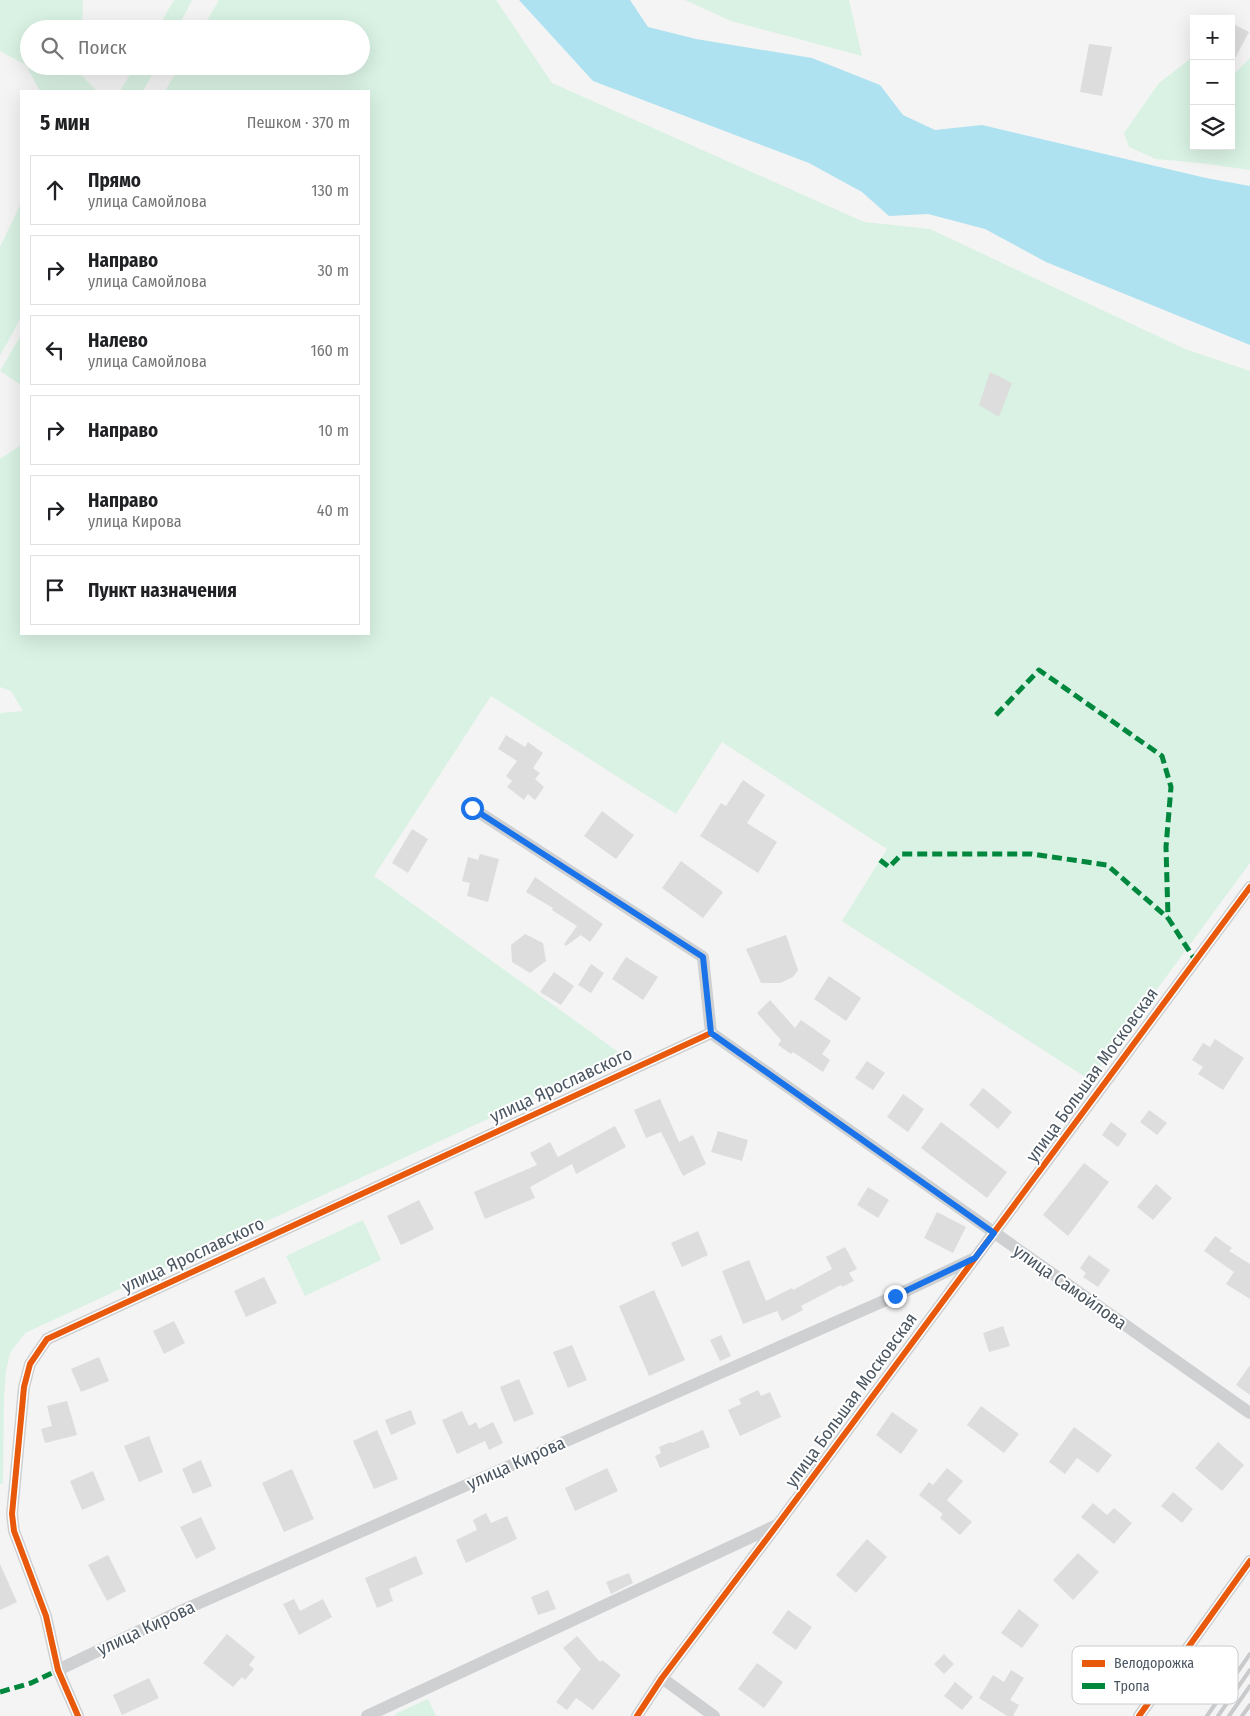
<!DOCTYPE html>
<html lang="ru">
<head>
<meta charset="utf-8">
<style>
  body { margin:0; font-family:"Fira Sans Condensed",sans-serif; background:#f2f2f2; color:#202124 }
  .controls { position:absolute; right:15px; top:15px; display:grid; overflow:hidden; border-radius:0px; box-shadow:0 5px 20px #0002 }
  .controls button { width:45px; height:45px; display:grid; place-items:center; padding:0; border:0; border-bottom:1px solid #e0e0e0; background:#fff; color:#202124; font:25px sans-serif }
  .stop { position:absolute; width:15px; height:15px; margin:-11px; border:4px solid #1a73e8; border-radius:50%; background:#fff }
  .stop.end { background:#1a73e8; border-color:#fff; box-shadow:0 1px 5px #0008 }
  .list { margin:0; padding:0; list-style:none }
  h2 { display:flex; justify-content:space-between; align-items:center; height:65px; margin:0; padding:0 20px; font-size:21px }
  h2 small { font-size:16px; font-weight:400; color:#757577 }
  .list li { display:grid; grid-template-columns:32px 1fr auto; gap:15px; align-items:center; box-sizing:border-box; height:70px; margin:0 10px 10px; padding:0 10px; border:1px solid #e0e0e0; border-radius:0px }
  .list b { display:block; font-size:19px; white-space:nowrap }
  .list p { margin:0; font-size:16px; white-space:nowrap; color:#757577 }
  .list em { font-size:16px; font-style:normal; color:#757577 }
  .icon { flex:none; width:28px; height:28px; fill:none; stroke:currentColor; stroke-width:2; stroke-linecap:round; stroke-linejoin:round }
  .map { position:relative; flex:none; width:1250px; height:1716px; overflow:hidden }
  .search { position:absolute; background:#fff; box-shadow:0 5px 20px #0002; left:20px; top:20px; width:350px; height:55px; display:flex; align-items:center; gap:12px; box-sizing:border-box; padding:0 18px; border-radius:28px; color:#757577; font-size:19px }
  .panel { position:absolute; background:#fff; box-shadow:0 5px 20px #0002; left:20px; top:90px; width:350px; height:545px; border-radius:0px }
  .map>svg:first-child { display:block }
  .green { fill:#d9f2e3 }
  .water { fill:#aee2f0 }
  .building { fill:#ddddde }
  .lines { fill:none; stroke-linecap:round; stroke-linejoin:round }
  .minor { stroke:#ced0d2; stroke-width:12 }
  .rail { stroke:#c9cacc; stroke-width:4 }
  .quiet { stroke:#00873e; stroke-width:5; stroke-dasharray:10 5; stroke-linecap:butt }
  .cycleway-casing { stroke:#fff; stroke-width:9 }
  .cycleway { stroke:#e8590c; stroke-width:6 }
  .route { stroke:#1a73e8; stroke-width:6 }
  .labels { text-anchor:middle; dominant-baseline:central; stroke-width:4; stroke-linejoin:round; paint-order:stroke }
  .street-label { font-size:18px; fill:#4a5661; stroke:#fff }
  .key { fill:#fff; stroke:#c9ccd0; stroke-width:1 }
  .key-label { font-size:14px; fill:#4a5661 }
</style>
</head>
<body>
<div class="map">
<svg width="1250" height="1716" viewBox="0 0 1250 1716">
  <rect width="100%" height="100%" fill="#f4f4f4"/>
  <!-- green -->
  <path class="green" d="M0,0H83L82,29H29V66H81V75L97,91H40L26,65L0,51Z
    M174,0H192L177,29H157Z
    M219,0H496L552,83L864,222L930,229L1185,349L1250,371V863L1090,1080L842,921L887,849L722,742L676,814L491,696L374,876L624,1056L25,1333L10,1353L6,1371L4,1395L3,1483L0,1484V713L23,711L11,691L0,687V459L21,445V634H369V91H165L180,66H361V29H202Z
    M685,0H849L862,56L731,21Z
    M1194,56V146H1231V72H1236L1250,58V170L1200,163L1156,159L1129,147L1124,133L1159,83Z
    M135,66H157L143,91H120Z
    M21,203V317L0,356V247Z
    M21,335V385L0,371Z
    M363,1220L381,1260L305,1296L286,1256Z
    M428,1699L436,1716H396L395,1714Z"/>
  <!-- water -->
  <path class="water" d="M519,0H630L648,27L696,39L812,58L880,85L903,115L935,130L982,125L1206,178L1250,186V345L1046,262L985,229L928,214L889,216L862,192L809,163L593,81Z"/>
  <!-- building -->
  <path class="building" d="M1231,23L1249,32L1231,66Z
    M1089,44L1112,47L1102,96L1080,92Z
    M990,372L1012,383L999,417L979,405Z
    M506,735L525,747L528,742L543,753L533,768L540,773L535,779L544,787L535,800L528,794L524,800L507,787L512,781L506,776L517,761L498,749Z
    M743,780L765,795L747,823L777,842L758,873L700,836L721,803L726,806Z
    M602,811L634,835L616,859L584,836Z
    M412,829L428,839L408,873L392,863Z
    M480,854L499,859L488,902L467,896L470,883L462,881L468,857L478,860Z
    M681,861L723,892L703,918L662,888Z
    M535,877L603,924L590,942L581,935L566,946L564,944L577,926L552,910L553,908L526,892Z
    M525,934L543,943L546,961L530,973L512,962L511,945Z
    M786,935L798,970L793,977L780,983H761L746,949Z
    M626,957L658,977L643,1000L612,979Z
    M591,964L604,973L591,993L578,985Z
    M554,972L574,986L561,1005L540,992Z
    M829,976L861,998L846,1021L814,999Z
    M770,1000L795,1028L801,1020L831,1041L822,1054L830,1060L823,1072L793,1052L791,1054L778,1045L781,1040L757,1013Z
    M1215,1039L1244,1058L1223,1090L1198,1074L1203,1067L1192,1060L1203,1043L1210,1047Z
    M867,1061L885,1073L873,1090L855,1078Z
    M983,1088L1012,1112L998,1129L969,1105Z
    M903,1094L924,1109L908,1132L887,1117Z
    M660,1099L679,1142L693,1135L706,1164L683,1176L661,1132L646,1138L634,1110Z
    M1149,1110L1167,1123L1157,1135L1140,1122Z
    M941,1122L1007,1172L987,1198L921,1148Z
    M1111,1122L1127,1134L1118,1147L1102,1135Z
    M615,1126L626,1147L576,1174L572,1164L530,1187L535,1198L485,1219L474,1192L537,1165L530,1153L550,1142L558,1157Z
    M718,1131L748,1140L742,1161L711,1152Z
    M1084,1163L1109,1182L1068,1236L1043,1215Z
    M1156,1184L1172,1198L1153,1220L1137,1207Z
    M868,1187L889,1200L878,1218L857,1205Z
    M419,1200L434,1229L401,1245L387,1216Z
    M937,1212L966,1227L953,1253L924,1238Z
    M698,1231L708,1255L682,1267L671,1243Z
    M1215,1236L1232,1248L1229,1251L1250,1264V1299L1226,1284L1234,1272L1204,1251Z
    M845,1247L857,1269L849,1273L854,1281L842,1287L841,1285L801,1306L803,1310L782,1321L777,1311L743,1324L722,1271L749,1260L766,1301L792,1288L793,1290L832,1269L826,1257Z
    M1089,1255L1110,1270L1098,1287L1083,1277L1086,1273L1080,1268Z
    M264,1277L277,1303L246,1317L234,1291Z
    M654,1290L685,1360L649,1376L619,1306Z
    M174,1321L185,1343L164,1354L153,1331Z
    M1003,1326L1010,1346L989,1352L983,1333Z
    M721,1335L731,1356L720,1361L710,1340Z
    M572,1345L587,1380L568,1388L553,1352Z
    M99,1357L109,1381L81,1392L71,1369Z
    M1250,1365V1395L1236,1385Z
    M519,1379L534,1414L514,1422L500,1387Z
    M758,1390L761,1396L770,1392L781,1417L740,1436L728,1410L741,1404L739,1399Z
    M67,1401L77,1435L45,1443L41,1429L52,1426L47,1406Z
    M981,1406L1019,1434L1004,1453L967,1425Z
    M411,1410L416,1424L391,1435L385,1420Z
    M462,1411L469,1426L476,1422L479,1429L493,1422L503,1443L489,1450L485,1441L457,1454L442,1420Z
    M892,1412L918,1430L901,1454L876,1435Z
    M1074,1427L1112,1455L1098,1473L1077,1458L1065,1474L1049,1462Z
    M377,1430L398,1479L374,1489L353,1441Z
    M703,1430L710,1447L660,1468L655,1456L661,1453L659,1447L671,1442L672,1443Z
    M149,1436L163,1472L139,1482L124,1446Z
    M1218,1442L1244,1465L1222,1491L1195,1468Z
    M201,1460L212,1486L193,1494L182,1469Z
    M607,1468L618,1491L575,1511L565,1488Z
    M947,1468L963,1481L947,1500L972,1522L960,1535L940,1518L943,1514L919,1495L929,1482L933,1485Z
    M292,1469L314,1519L284,1532L262,1483Z
    M93,1471L105,1500L82,1510L70,1481Z
    M1173,1492L1193,1509L1182,1523L1161,1506Z
    M1093,1503L1107,1515L1114,1508L1132,1523L1114,1544L1081,1517Z
    M486,1513L491,1523L507,1516L517,1539L466,1563L456,1540L477,1530L473,1520Z
    M201,1517L216,1549L196,1559L180,1527Z
    M867,1539L887,1557L856,1593L836,1575Z
    M1078,1553L1099,1572L1073,1600L1053,1580Z
    M108,1555L126,1591L107,1601L88,1565Z
    M416,1556L423,1574L389,1589L393,1601L377,1608L365,1578Z
    M0,1564L17,1602L0,1610Z
    M629,1573L633,1583L611,1594L606,1582Z
    M548,1590L556,1609L538,1615L531,1597Z
    M294,1599L300,1611L323,1599L332,1617L299,1635L283,1604Z
    M1019,1609L1039,1625L1022,1648L1001,1633Z
    M788,1610L812,1627L796,1650L772,1633Z
    M227,1634L255,1657L249,1665L254,1669L245,1680L242,1677L233,1687L203,1663Z
    M577,1636L600,1662L602,1660L621,1675L593,1710L576,1698L567,1710L556,1702L581,1669L563,1648Z
    M944,1654L954,1664L944,1674L934,1664Z
    M757,1663L783,1682L764,1708L738,1689Z
    M1011,1670L1024,1678L1010,1700L1019,1705L1013,1716H1007L979,1698L993,1675L1004,1682Z
    M149,1678L159,1698L122,1715L113,1695Z
    M955,1682L973,1697L962,1710L944,1696Z"/>
  <g class="lines">
    <!-- minor -->
    <path class="minor" d="M472,808L703,957L711,1033L1250,1413
      M58,1670L181,1611L895,1296L973,1259
      M662,1678L714,1716
      M78,1716L58,1670L46,1616L14,1531L12,1514L24,1387L30,1364L47,1339L711,1033
      M367,1716L777,1525
      M637,1716L662,1678L778,1524L1250,887
      M1139,1716L1250,1561"/>
    <!-- rail -->
    <path class="rail" d="M1207,1716L1250,1654
      M1218,1716L1250,1670
      M1229,1716L1250,1686
      M1242,1716L1250,1705"/>
    <!-- quiet -->
    <path class="quiet" d="M996,715L1039,670L1162,756L1171,787L1166,847L1168,918L1195,960
      M880,860L889,867L902,854H1032L1107,865L1168,918
      M0,1692L31,1683L58,1670"/>
    <defs>
      <path id="cycleway" d="M78,1716L58,1670L46,1616L14,1531L12,1514L24,1387L30,1364L47,1339L711,1033
        M637,1716L662,1678L778,1524L1250,887
        M1139,1716L1250,1561"/>
    </defs>
    <!-- cycleway casing -->
    <use href="#cycleway" class="cycleway-casing"/>
    <!-- cycleway -->
    <use href="#cycleway" class="cycleway"/>
  </g>
  <g class="lines">
    <!-- route -->
    <path class="route" d="M472,808L703,957L711,1033L994,1233L975,1258L895,1296"/>
  </g>
  <g class="labels">
    <!-- street labels -->
    <g class="street-label">
      <text transform="translate(1092 1075) rotate(-54)">улица Большая Московская</text>
      <text transform="translate(561 1085) rotate(-25)">улица Ярославского</text>
      <text transform="translate(193 1255) rotate(-25)">улица Ярославского</text>
      <text transform="translate(1070 1287) rotate(35)">улица Самойлова</text>
      <text transform="translate(851 1400) rotate(-54)">улица Большая Московская</text>
      <text transform="translate(516 1463) rotate(-24)">улица Кирова</text>
      <text transform="translate(146 1628) rotate(-25)">улица Кирова</text>
    </g>
  </g>
  <!-- legend -->
  <rect x="1072" y="1646" width="166" height="58" rx="8" class="key"/>
  <rect x="1082" y="1660" width="23" height="7" fill="#e8590c"/>
  <rect x="1082" y="1683" width="23" height="6" fill="#00873e"/>
  <g class="key-label">
    <text x="1114" y="1668">Велодорожка</text>
    <text x="1114" y="1691">Тропа</text>
  </g>
</svg>
<div class="controls">
<button>+</button>
<button>−</button>
<button><svg class="icon" aria-label="layers" viewBox="0 0 24 24"><path d="M12 4l9 5-9 5-9-5zM3 14l9 5 9-5"/></svg></button>
</div>
<div class="stop" style="left:472px;top:808px"></div>
<div class="stop end" style="left:895px;top:1296px"></div>
<div class="search"><svg class="icon" aria-label="search" viewBox="0 0 24 24"><circle cx="10" cy="10" r="6"/><path d="M15 15l6 6"/></svg>Поиск</div>
<section class="panel">
<h2>5 мин<small>Пешком · 370 m</small></h2>
<ul class="list">
<li><svg class="icon" aria-label="ahead" viewBox="0 0 24 24"><path d="M12 20V5M6 11l6-6 6 6"/></svg><div><b>Прямо</b><p>улица Самойлова</p></div><em>130 m</em></li>
<li><svg class="icon" aria-label="right" viewBox="0 0 24 24"><path d="M7 20v-9h11M14 6l5 5-5 5"/></svg><div><b>Направо</b><p>улица Самойлова</p></div><em>30 m</em></li>
<li><svg class="icon" aria-label="left" viewBox="0 0 24 24"><path d="M17 20v-9H6M10 6l-5 5 5 5"/></svg><div><b>Налево</b><p>улица Самойлова</p></div><em>160 m</em></li>
<li><svg class="icon" aria-label="right" viewBox="0 0 24 24"><path d="M7 20v-9h11M14 6l5 5-5 5"/></svg><div><b>Направо</b></div><em>10 m</em></li>
<li><svg class="icon" aria-label="right" viewBox="0 0 24 24"><path d="M7 20v-9h11M14 6l5 5-5 5"/></svg><div><b>Направо</b><p>улица Кирова</p></div><em>40 m</em></li>
<li><svg class="icon" aria-label="arrive" viewBox="0 0 24 24"><path d="M6 21V4h12l-3 4 3 4H6"/></svg><div><b>Пункт назначения</b></div></li>
</ul>
</section>
</div>
</body>
</html>
